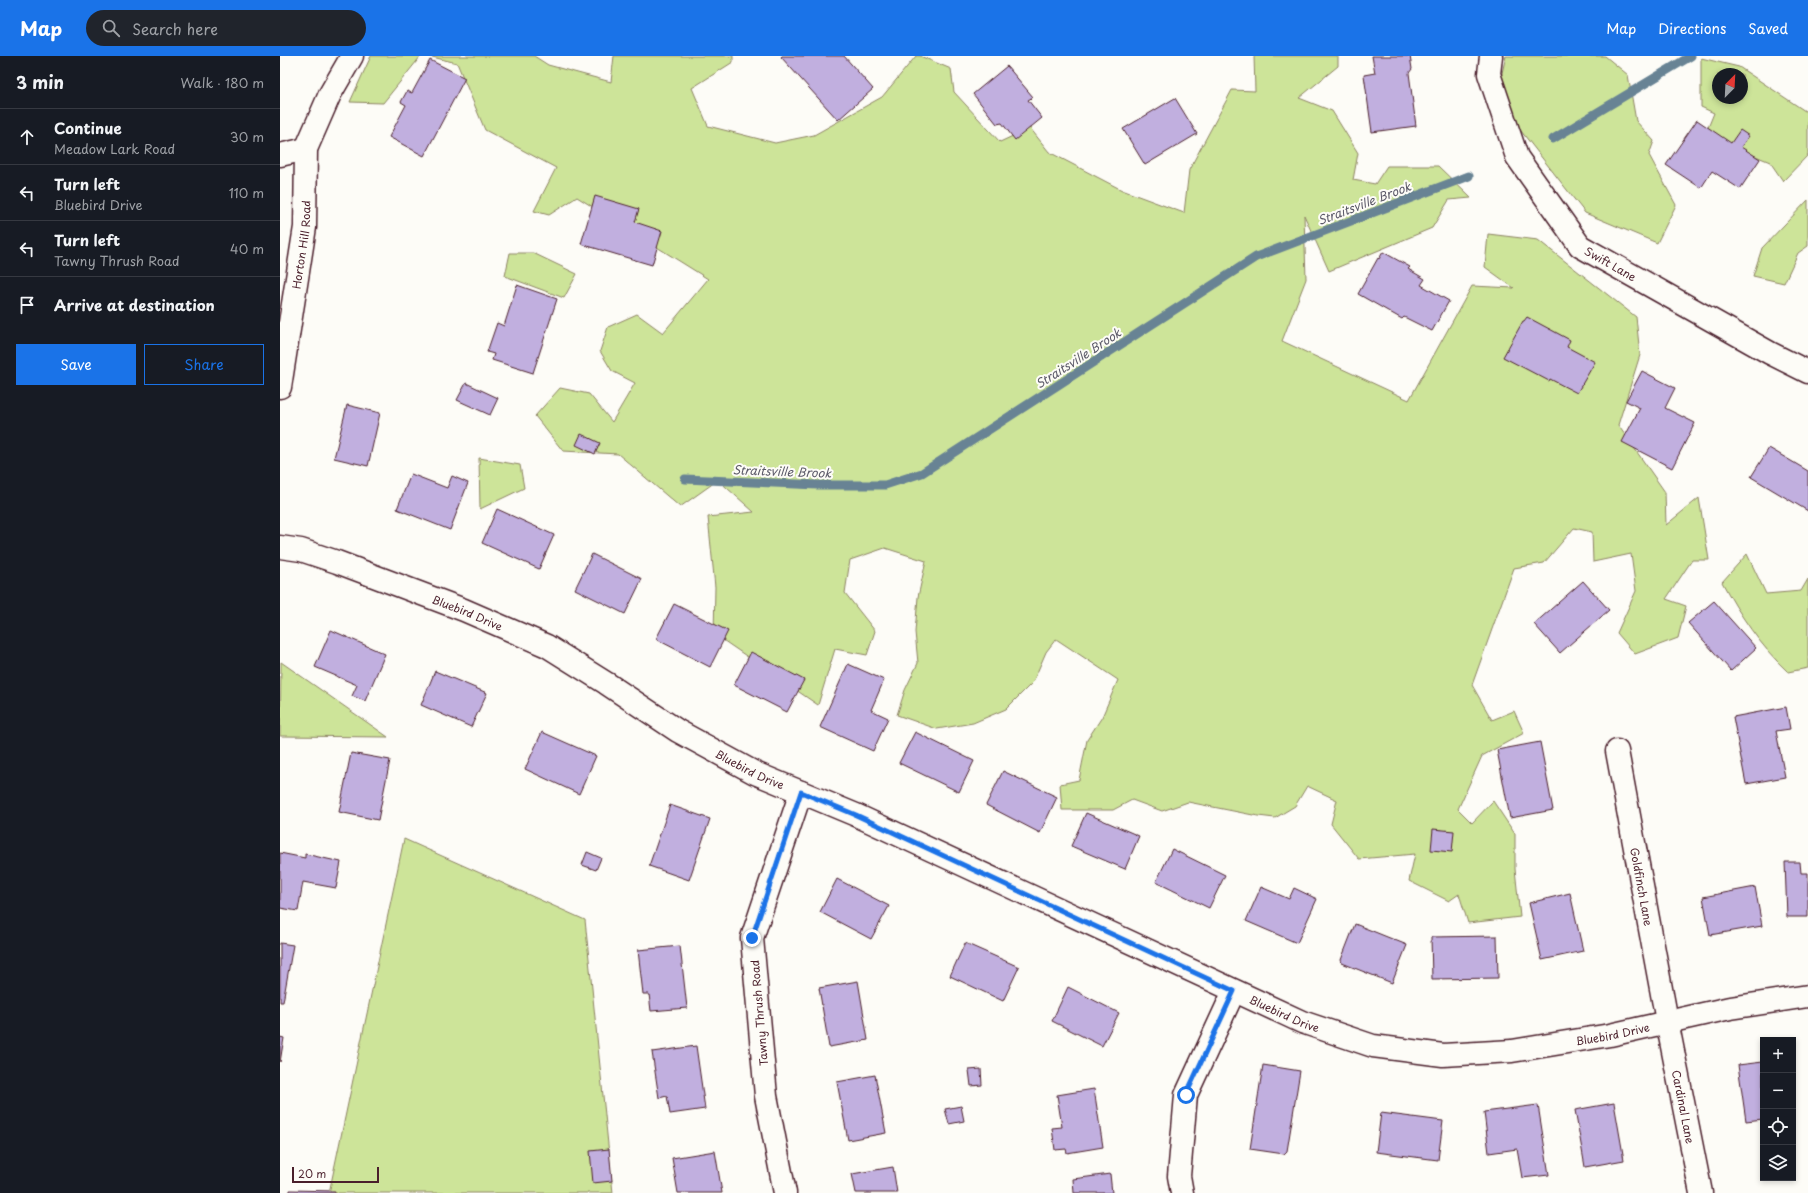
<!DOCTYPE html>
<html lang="en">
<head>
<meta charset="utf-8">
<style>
  body { margin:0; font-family:"Playpen Sans",sans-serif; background:#20242c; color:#f1f3f6 }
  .controls { position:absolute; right:12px; bottom:12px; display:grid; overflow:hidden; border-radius:0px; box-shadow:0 2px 6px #0003 }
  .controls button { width:36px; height:36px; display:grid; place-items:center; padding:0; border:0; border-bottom:1px solid #363941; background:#171b24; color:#f1f3f6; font:20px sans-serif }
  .compass { position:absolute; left:1432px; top:12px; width:36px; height:36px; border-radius:50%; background:#171b24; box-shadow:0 2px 6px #0003; rotate:24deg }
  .scale { position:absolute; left:12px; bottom:10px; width:87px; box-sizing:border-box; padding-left:4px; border:2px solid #4a1f2b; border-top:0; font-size:11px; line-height:14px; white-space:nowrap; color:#4a1f2b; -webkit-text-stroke:3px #fdfcf7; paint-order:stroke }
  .stop { position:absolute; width:12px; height:12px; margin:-9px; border:3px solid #1a73e8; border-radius:50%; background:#fff }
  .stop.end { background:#1a73e8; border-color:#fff; box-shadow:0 1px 4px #0008 }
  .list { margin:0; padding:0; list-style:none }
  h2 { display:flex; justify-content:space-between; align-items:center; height:52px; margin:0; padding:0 16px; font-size:17px }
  h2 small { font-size:13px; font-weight:400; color:#9ea1a6 }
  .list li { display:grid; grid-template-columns:26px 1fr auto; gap:12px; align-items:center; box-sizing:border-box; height:56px; padding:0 16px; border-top:1px solid #363941 }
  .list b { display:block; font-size:15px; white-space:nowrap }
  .list p { margin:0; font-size:13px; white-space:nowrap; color:#9ea1a6 }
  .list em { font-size:13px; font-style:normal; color:#9ea1a6 }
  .actions { display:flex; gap:8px; padding:12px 16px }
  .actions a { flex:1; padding:9px 0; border:1px solid #1a73e8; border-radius:0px; text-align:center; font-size:14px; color:#1a73e8 }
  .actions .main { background:#1a73e8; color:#fff }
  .icon { flex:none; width:22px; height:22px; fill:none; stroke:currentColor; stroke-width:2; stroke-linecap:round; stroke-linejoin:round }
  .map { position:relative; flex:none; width:1528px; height:1137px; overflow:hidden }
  header { display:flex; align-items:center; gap:24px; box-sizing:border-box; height:56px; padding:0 20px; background:#1a73e8; color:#fff }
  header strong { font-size:19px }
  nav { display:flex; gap:22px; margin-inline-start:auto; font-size:14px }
  .search { width:280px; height:36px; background:#20242c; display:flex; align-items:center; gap:10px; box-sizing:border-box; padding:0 14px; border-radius:22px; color:#9ea1a6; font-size:15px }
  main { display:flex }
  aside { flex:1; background:#171b24 }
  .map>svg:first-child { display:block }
  .green { fill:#cde499; stroke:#8c8262; fill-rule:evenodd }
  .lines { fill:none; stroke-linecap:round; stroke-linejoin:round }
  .stream { stroke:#678394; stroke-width:9 }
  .building { fill:#c1afdf; stroke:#4a1f2b }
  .minor-casing { stroke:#4a1f2b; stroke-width:25 }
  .minor { stroke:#fdfcf7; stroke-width:22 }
  .route { stroke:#1a73e8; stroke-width:5 }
  .labels { text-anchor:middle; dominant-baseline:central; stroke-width:4; stroke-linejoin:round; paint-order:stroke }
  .street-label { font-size:11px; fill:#4a1f2b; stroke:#fdfcf7 }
  .water-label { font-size:12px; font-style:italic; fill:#5b5968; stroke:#fdfcf7 }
</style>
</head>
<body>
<header>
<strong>Map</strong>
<div class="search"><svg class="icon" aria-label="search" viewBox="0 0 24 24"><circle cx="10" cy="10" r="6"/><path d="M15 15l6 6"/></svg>Search here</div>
<nav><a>Map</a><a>Directions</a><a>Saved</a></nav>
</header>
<main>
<aside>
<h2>3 min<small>Walk · 180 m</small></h2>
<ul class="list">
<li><svg class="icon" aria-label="ahead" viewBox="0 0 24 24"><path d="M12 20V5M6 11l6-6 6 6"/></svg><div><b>Continue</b><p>Meadow Lark Road</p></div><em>30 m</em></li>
<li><svg class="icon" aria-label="left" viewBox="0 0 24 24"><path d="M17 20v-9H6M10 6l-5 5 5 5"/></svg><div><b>Turn left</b><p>Bluebird Drive</p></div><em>110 m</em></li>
<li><svg class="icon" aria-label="left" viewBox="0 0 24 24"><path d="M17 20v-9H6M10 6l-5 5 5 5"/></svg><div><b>Turn left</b><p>Tawny Thrush Road</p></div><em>40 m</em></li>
<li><svg class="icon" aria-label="arrive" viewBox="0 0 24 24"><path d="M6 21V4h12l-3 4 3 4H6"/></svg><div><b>Arrive at destination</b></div></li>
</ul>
<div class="actions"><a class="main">Save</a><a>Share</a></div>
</aside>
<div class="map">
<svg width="1528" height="1137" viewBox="0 0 1528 1137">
  <rect width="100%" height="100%" fill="#fdfcf7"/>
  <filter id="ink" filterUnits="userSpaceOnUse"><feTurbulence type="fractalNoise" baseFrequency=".025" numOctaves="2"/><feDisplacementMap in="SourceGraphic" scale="8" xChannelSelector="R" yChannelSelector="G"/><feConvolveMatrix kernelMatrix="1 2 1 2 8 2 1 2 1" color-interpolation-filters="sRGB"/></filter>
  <g filter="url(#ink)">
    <!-- green -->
    <path class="green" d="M91,0H141L103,47L70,46Z
      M148,0H254L268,9L331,26L334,0H453V6L412,32L428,70L495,87L534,79L602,41L636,0H640L671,13L674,36L720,86L750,72L769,96L842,134L904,157L909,114L952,34L975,35L974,0H1058V10L1019,42L1052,55L1078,97L1073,124L1095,128L1107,110H1158L1191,142L1169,144L1152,172L1049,215L1024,159L1026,223L1002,285L1129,344L1192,230L1234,232L1205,211L1208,178L1258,184L1356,261L1360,299L1338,369L1385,436L1386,469L1419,442L1429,504H1412L1386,543L1406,550L1398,582L1355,598L1337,577L1356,535L1351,498L1313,506L1312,476L1294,472L1264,507L1234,512L1192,629L1212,664L1234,655L1244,677L1202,700L1178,753L1192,767L1213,745L1235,778V813L1240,861L1188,867L1179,838L1169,845L1129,825L1135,798L1079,803L1051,768L1057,744L1027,730L1015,750L995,762L978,760L908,746L882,755L852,744L833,754H782L780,728L799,724L807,684L822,661L838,624L776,583L766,596L753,626L726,653L693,667L657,673L617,659L625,634L638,607L635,576L638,541L646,505L605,492L570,504L565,537L595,575L587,599L555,593L538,649L434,578L435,531L428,461L474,456L438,424L400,451L338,398L283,395L255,360L280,332L309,338L332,366L355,327L332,315L320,295L328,271L357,258L383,277L428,223L297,141L269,159L254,155L276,112L205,74L177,7Z
      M1226,0H1325L1348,19L1356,65L1374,85L1369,99L1396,149L1377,187L1305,157L1216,43Z
      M1421,2L1459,11L1528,57V99L1503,125L1490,106L1425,79L1434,57L1421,51ZM1438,18H1462V42H1438Z
      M1528,144V190L1518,197L1504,227L1473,220L1482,192Z
      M230,197H253L297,218L284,242L225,220Z
      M199,402L240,409L244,432L200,453Z
      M1467,498L1486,538L1521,535L1528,523V612L1508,616C1481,591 1459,558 1442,526Z
      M1,606L108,681L0,680Z
      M124,783L305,864L333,1137H49Z"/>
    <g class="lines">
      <!-- stream -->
      <path class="stream" d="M1273,83L1411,0
        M405,423L538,429H605L642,417L976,201L1189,120"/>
    </g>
    <!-- building -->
    <path class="building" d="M502,0H564L593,33L558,64L501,1Z
      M1092,0H1130L1132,13L1129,17L1136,70L1092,76L1084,19L1095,17Z
      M150,4L185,22L144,100L109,81L126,49L121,46L127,35L132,37Z
      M727,10L753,41L748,44L762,62L735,84L722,67L717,68L693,38Z
      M895,42L917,78L865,109L843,73Z
      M1417,64L1451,87L1460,74L1469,80L1461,91L1480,103L1460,133L1432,115L1421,132L1386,109Z
      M315,140L359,153L355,166L382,175L372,209L301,188Z
      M1103,196L1130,211L1128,213L1145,223L1141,229L1169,245L1152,275L1124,261L1122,263L1078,238L1098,202L1099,203Z
      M237,229L277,243L253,317L212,304L214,298L207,296L217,267L224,270Z
      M1247,261L1290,284L1287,291L1315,306L1297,337L1270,323L1269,325L1223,301L1243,265H1244Z
      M1362,315L1395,332L1385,352L1415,367L1392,412L1342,386L1360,352L1346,345Z
      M186,327L218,342L210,359L177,344Z
      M67,349L100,357L88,410L54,402Z
      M301,378L320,387L315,398L296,389Z
      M1489,392L1528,415V455L1471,421Z
      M131,418L167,432L172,420L188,427L170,474L117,453Z
      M217,453L274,479L259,513L202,487Z
      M312,498L362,523L345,558L295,533Z
      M1303,525L1329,554L1280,597L1254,568Z
      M1434,545L1476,592L1451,615L1408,567Z
      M394,548L448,575L430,611L376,583Z
      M51,574L105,598L85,645L72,640L77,629L35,611Z
      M471,596L524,624L507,656L454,629Z
      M568,608L604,624L591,654L608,662L593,695L540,671Z
      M155,615L207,637L191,671L141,649Z
      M1506,651L1510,673L1496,675L1505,721L1466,728L1453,661Z
      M262,676L316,700L299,738L245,713Z
      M635,676L694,705L679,736L619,707Z
      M1260,686L1273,754L1230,762L1217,694Z
      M71,697L110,704L98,764L59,756Z
      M723,715L777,741L760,777L706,749Z
      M390,749L430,763L409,824L369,810Z
      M806,757L859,780L845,813L791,790Z
      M1153,773L1174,775L1172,796L1151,794Z
      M892,793L945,819L929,852L876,826Z
      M307,796L321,802L316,814L302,809Z
      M0,797L25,802V798L61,806L56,832L23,826L18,855L0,852Z
      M1505,806H1520L1521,817H1528V861H1507Z
      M557,823L609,850L591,883L540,856Z
      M981,831L1009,843L1014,832L1037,843L1017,887L966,865Z
      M1475,831L1482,870L1430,879L1423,841Z
      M1290,837L1303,895L1262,904L1249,847Z
      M1075,868L1127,889L1112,927L1062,907L1061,904Z
      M1217,880L1218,922L1152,923L1151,881Z
      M0,887L13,889L3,946H0Z
      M685,887L739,911L723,945L670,920Z
      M400,890L407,952L371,955L369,938H363L358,894Z
      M578,925L588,984L549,991L539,932Z
      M788,931L839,957L822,990L772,965Z
      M0,981L4,982L0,1006Z
      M416,990L425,1053L390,1058L387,1040L379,1042L372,996Z
      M1483,1006V1063L1466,1065L1458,1009Z
      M983,1009L1020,1015L1007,1095L1004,1098L970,1093Z
      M701,1013L702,1029L691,1030L689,1014Z
      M595,1019L606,1077L568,1084L557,1026Z
      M814,1033L823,1091L787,1097L786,1093L775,1094L772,1072L782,1071L777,1039Z
      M1334,1047L1344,1104L1305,1111L1295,1054Z
      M1258,1049L1269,1119L1242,1122L1237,1093L1209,1097L1204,1056Z
      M681,1050L684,1065L669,1068L665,1053Z
      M1101,1057L1163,1065L1158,1104L1096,1096Z
      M329,1093L332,1125L313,1127L310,1095Z
      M435,1095L442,1137H398L392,1102Z
      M613,1111L617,1137H576L572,1118Z
      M830,1118L832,1137H794L793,1123Z
      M10,1134L55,1135V1137H10Z"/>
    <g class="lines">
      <defs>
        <g id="minor">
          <path id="s1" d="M1211,0L1209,18L1237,101L1300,190L1490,297L1528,316"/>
          <path d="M0,99L26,93"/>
          <path id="s2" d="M0,331L25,171L26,93L50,38L72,0"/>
          <path id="s3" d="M0,491L21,494L57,506L184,554L267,590L326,627L398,675L475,717L576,759L1022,966L1093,990L1163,999L1232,995L1330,979L1450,952L1528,940"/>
          <path id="s4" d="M1337,695L1387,965L1421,1137"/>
          <path d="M505,1137L486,1040L472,882L521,736"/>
          <path d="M902,1137L899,1120L906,1039L954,935"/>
        </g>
      </defs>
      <!-- minor casing -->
      <use href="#minor" class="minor-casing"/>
      <!-- minor -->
      <use href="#minor" class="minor"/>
    </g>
  </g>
  <g class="lines" filter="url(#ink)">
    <!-- route -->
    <path class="route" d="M472,882L521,736L576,759L954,935L906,1039"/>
  </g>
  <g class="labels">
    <!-- street labels -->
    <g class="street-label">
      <text stroke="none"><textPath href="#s2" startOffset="144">Horton Hill Road</textPath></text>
      <text stroke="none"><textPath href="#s1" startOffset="250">Swift Lane</textPath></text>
      <text stroke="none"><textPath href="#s3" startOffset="199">Bluebird Drive</textPath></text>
      <text stroke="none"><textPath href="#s3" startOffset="523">Bluebird Drive</textPath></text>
      <text stroke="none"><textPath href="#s4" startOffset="138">Goldfinch Lane</textPath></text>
      <text transform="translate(479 957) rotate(-95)">Tawny Thrush Road</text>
      <text stroke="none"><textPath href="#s3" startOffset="1111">Bluebird Drive</textPath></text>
      <text stroke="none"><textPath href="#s3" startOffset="1447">Bluebird Drive</textPath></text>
      <text stroke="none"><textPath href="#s4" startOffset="362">Cardinal Lane</textPath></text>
    </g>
    <!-- water labels -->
    <g class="water-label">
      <text transform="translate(1084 147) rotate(-21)">Straitsville Brook</text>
      <text transform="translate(798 302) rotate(-33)">Straitsville Brook</text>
      <text transform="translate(502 415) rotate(2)">Straitsville Brook</text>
    </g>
  </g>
</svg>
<div class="controls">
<button>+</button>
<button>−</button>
<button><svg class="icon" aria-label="locate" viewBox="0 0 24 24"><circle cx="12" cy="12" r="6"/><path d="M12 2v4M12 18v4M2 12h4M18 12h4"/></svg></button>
<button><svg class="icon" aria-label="layers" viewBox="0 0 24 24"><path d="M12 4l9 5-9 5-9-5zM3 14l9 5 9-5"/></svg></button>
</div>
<svg class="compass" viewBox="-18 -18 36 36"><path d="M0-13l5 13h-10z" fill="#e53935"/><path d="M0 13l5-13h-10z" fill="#9ea1a6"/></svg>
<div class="scale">20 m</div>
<div class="stop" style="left:906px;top:1039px"></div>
<div class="stop end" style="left:472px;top:882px"></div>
</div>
</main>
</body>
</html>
